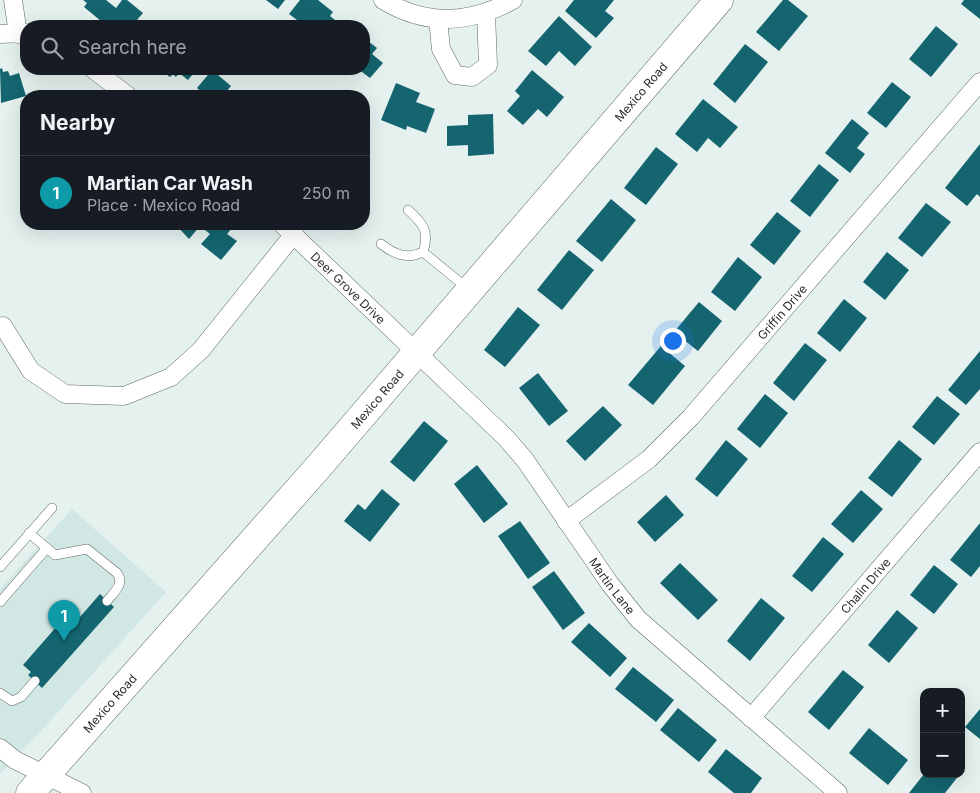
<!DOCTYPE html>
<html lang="en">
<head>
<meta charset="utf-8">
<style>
  body { margin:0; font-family:Inter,sans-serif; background:#242831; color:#f1f3f6 }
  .controls { position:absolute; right:15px; bottom:15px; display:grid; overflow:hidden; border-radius:10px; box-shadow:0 5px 20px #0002 }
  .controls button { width:45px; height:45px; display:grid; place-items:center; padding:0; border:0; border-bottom:1px solid #363941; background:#171b24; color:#f1f3f6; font:25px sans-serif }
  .you { position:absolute; left:672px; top:340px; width:18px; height:18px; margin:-12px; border:4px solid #fff; border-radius:50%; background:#1a73e8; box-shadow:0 0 0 8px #1a73e833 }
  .badge { display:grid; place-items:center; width:32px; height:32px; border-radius:50%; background:#8c9099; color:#fff; font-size:16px; font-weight:700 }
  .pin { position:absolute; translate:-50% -41px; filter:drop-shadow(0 1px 2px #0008) }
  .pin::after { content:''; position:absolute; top:26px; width:18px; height:15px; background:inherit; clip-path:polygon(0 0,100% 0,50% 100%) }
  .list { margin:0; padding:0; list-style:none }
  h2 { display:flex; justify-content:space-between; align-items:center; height:65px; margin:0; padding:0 20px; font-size:21px }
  h2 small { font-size:16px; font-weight:400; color:#9ea1a6 }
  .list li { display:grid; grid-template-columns:32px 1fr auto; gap:15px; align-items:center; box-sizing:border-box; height:75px; padding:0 20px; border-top:1px solid #363941 }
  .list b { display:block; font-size:19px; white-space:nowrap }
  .list p { margin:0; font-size:16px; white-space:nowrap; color:#9ea1a6 }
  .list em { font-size:16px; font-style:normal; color:#9ea1a6 }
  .icon { flex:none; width:28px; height:28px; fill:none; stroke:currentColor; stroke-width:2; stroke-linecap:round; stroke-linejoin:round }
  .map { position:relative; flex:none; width:980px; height:793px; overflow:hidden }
  .search { position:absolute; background:#171b24; box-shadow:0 5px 20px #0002; left:20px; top:20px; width:350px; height:55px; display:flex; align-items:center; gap:12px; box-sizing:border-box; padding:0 18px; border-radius:20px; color:#9ea1a6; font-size:19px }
  .panel { position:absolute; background:#171b24; box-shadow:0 5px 20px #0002; left:20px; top:90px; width:350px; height:140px; border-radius:20px }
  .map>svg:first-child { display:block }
  .built { fill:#d1e7e3 }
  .building { fill:#14656f }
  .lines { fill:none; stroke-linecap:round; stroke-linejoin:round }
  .lane-casing { stroke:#5e6967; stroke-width:10 }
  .street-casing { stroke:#5e6967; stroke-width:19 }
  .primary-casing { stroke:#5e6967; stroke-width:29 }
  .lane { stroke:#fff; stroke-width:9 }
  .street { stroke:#fff; stroke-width:18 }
  .primary { stroke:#fff; stroke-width:28 }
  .labels { text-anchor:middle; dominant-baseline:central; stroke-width:5; stroke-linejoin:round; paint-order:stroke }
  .street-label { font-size:12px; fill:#2b302f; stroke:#fff }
</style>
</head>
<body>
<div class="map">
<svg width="980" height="793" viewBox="0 0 980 793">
  <rect width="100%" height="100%" fill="#e4f1ef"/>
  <!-- built -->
  <path class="built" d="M72,509L166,592L50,721L0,774V589Z"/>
  <!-- building -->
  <path class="building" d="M83,0H106L116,8L122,0H127L143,13L132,26L121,24L107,26L84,7L87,3Z
    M266,0H285L278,9Z
    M300,0H318L333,12L330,16L340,24L338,26H305L289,14Z
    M574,0H614L605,11L614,18L596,38L565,11Z
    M783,0H788L808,16L779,51L756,32Z
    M964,0H980V19L961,4Z
    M559,16L592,47L575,66L559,51L546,66L528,51Z
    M936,26L958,44L931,77L909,59Z
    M364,38L377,48L372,54L383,63L370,78L358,69H364Z
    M745,44L768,62L735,103L713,84Z
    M2,68L3,72L8,71L10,76L19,73L26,96L1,103L0,69Z
    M159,69H197L188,80L179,73L176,77L173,74L170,77Z
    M212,70L231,86L223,96H202L204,94L197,88Z
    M532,70L564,97L547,117L538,109L523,125L507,111L520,96L515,91Z
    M892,82L911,97L886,128L867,113Z
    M396,83L420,93L416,102L435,109L426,133L407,126L406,130L381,120Z
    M703,99L738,127L720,148L708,138L697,152L675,134Z
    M493,114L494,154L468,156V145L447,146V126L468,125V115Z
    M852,119L869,133L857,148L865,154L850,173L825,153Z
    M980,144V197L977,194L967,206L945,188Z
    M656,147L678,164L646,205L624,188Z
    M819,164L839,180L810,217L790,201Z
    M611,199L636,220L602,262L576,241Z
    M926,203L951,222L922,257L898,238Z
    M777,212L801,231L774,265L750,245Z
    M175,224H229L233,227L227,234L237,241L221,260L201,244L210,234L200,226L189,239Z
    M569,250L594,270L562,310L537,290Z
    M887,252L909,270L885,300L863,282Z
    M738,257L762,277L735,311L711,292Z
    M844,299L867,318L840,352L817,333Z
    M699,302L722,321L698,351L674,332Z
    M518,307L540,325L505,367L484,350Z
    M805,343L827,360L794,401L773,383Z
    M661,346L685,366L653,405L628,385Z
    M980,351V389L966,405L948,390Z
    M538,373L568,411L549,426L519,388Z
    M765,394L788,413L760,448L737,429Z
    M937,396L960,414L934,445L912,427Z
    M603,406L622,425L585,461L566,441Z
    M424,421L448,441L414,482L390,462Z
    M726,440L748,459L717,497L695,479Z
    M899,440L922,459L892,497L868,478Z
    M477,465L508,504L484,523L454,484Z
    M382,489L400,504L370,542L344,521L358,504L365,510Z
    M861,490L883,509L853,543L831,524Z
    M666,495L684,515L655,542L637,522Z
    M520,521L550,563L528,579L498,536Z
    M980,523V566L971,577L950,560Z
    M823,537L844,554L812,592L792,576Z
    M680,563L718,600L698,620L660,583Z
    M934,565L958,584L934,614L910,595Z
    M554,571L585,613L563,630L532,587Z
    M100,594L114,607L42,688L28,675L31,672L23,665L71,610L80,617Z
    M761,598L785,618L750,661L727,641Z
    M897,610L918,628L889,663L868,645Z
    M589,623L627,658L610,677L571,642Z
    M633,667L674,700L656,722L615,689Z
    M843,670L864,687L829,730L808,712Z
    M678,708L717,740L699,762L660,730Z
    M980,709V739L965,727Z
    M869,728L908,760L888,785L849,753Z
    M726,749L762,778L751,793H734L708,772Z
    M924,774H960L945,793H909Z"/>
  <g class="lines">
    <defs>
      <path id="lane" d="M381,244C394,254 407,260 423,252C430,232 423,223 408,210
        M423,252L467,288
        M29,533L55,555L87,549L117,573C125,584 114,592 107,601
        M0,567L52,508
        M0,602L47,548
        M0,693L12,701L21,697L35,681"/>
      <g id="street">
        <path d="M13,0L18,34"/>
        <path d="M383,0C426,26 470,24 513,0"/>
        <path d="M438,19L441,49L455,75L472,77L488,65L486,13"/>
        <path d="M0,34L26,33"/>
        <path d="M93,69L128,96"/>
        <path id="s1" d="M282,224L506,438L525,460L610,584L638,619L838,793"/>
        <path d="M3,326L31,371L65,394L124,396L171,377L201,350L294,234"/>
        <path id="s2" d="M566,521L649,459L691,417L980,82"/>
        <path id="s3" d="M751,718L980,452"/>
        <path d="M0,748L15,760L82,793"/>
      </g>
      <g id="primary">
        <path id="s4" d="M30,793L320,465L719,0"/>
      </g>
    </defs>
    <!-- lane casing -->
    <use href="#lane" class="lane-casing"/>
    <!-- street casing -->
    <use href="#street" class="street-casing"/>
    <!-- primary casing -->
    <use href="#primary" class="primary-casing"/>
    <!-- lane -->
    <use href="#lane" class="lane"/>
    <!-- street -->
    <use href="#street" class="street"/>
    <!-- primary -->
    <use href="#primary" class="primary"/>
  </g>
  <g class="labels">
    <!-- street labels -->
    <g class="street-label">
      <text stroke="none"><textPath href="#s4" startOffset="930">Mexico Road</textPath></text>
      <text stroke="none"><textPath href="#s1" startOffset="92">Deer Grove Drive</textPath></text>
      <text stroke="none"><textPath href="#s2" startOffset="302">Griffin Drive</textPath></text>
      <text stroke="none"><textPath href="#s4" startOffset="525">Mexico Road</textPath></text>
      <text stroke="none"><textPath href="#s3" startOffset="175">Chalin Drive</textPath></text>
      <text stroke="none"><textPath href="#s1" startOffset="492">Martin Lane</textPath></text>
      <text stroke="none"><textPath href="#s4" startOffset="120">Mexico Road</textPath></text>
    </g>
  </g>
</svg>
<div class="controls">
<button>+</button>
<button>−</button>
</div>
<div class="you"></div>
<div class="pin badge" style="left:64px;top:641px;background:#0f9aa8">1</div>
<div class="search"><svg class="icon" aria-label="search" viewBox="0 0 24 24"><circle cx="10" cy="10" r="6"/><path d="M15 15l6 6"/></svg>Search here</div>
<section class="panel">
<h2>Nearby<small></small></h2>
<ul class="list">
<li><span class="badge" style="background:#0f9aa8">1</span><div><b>Martian Car Wash</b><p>Place · Mexico Road</p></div><em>250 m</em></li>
</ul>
</section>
</div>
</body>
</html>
